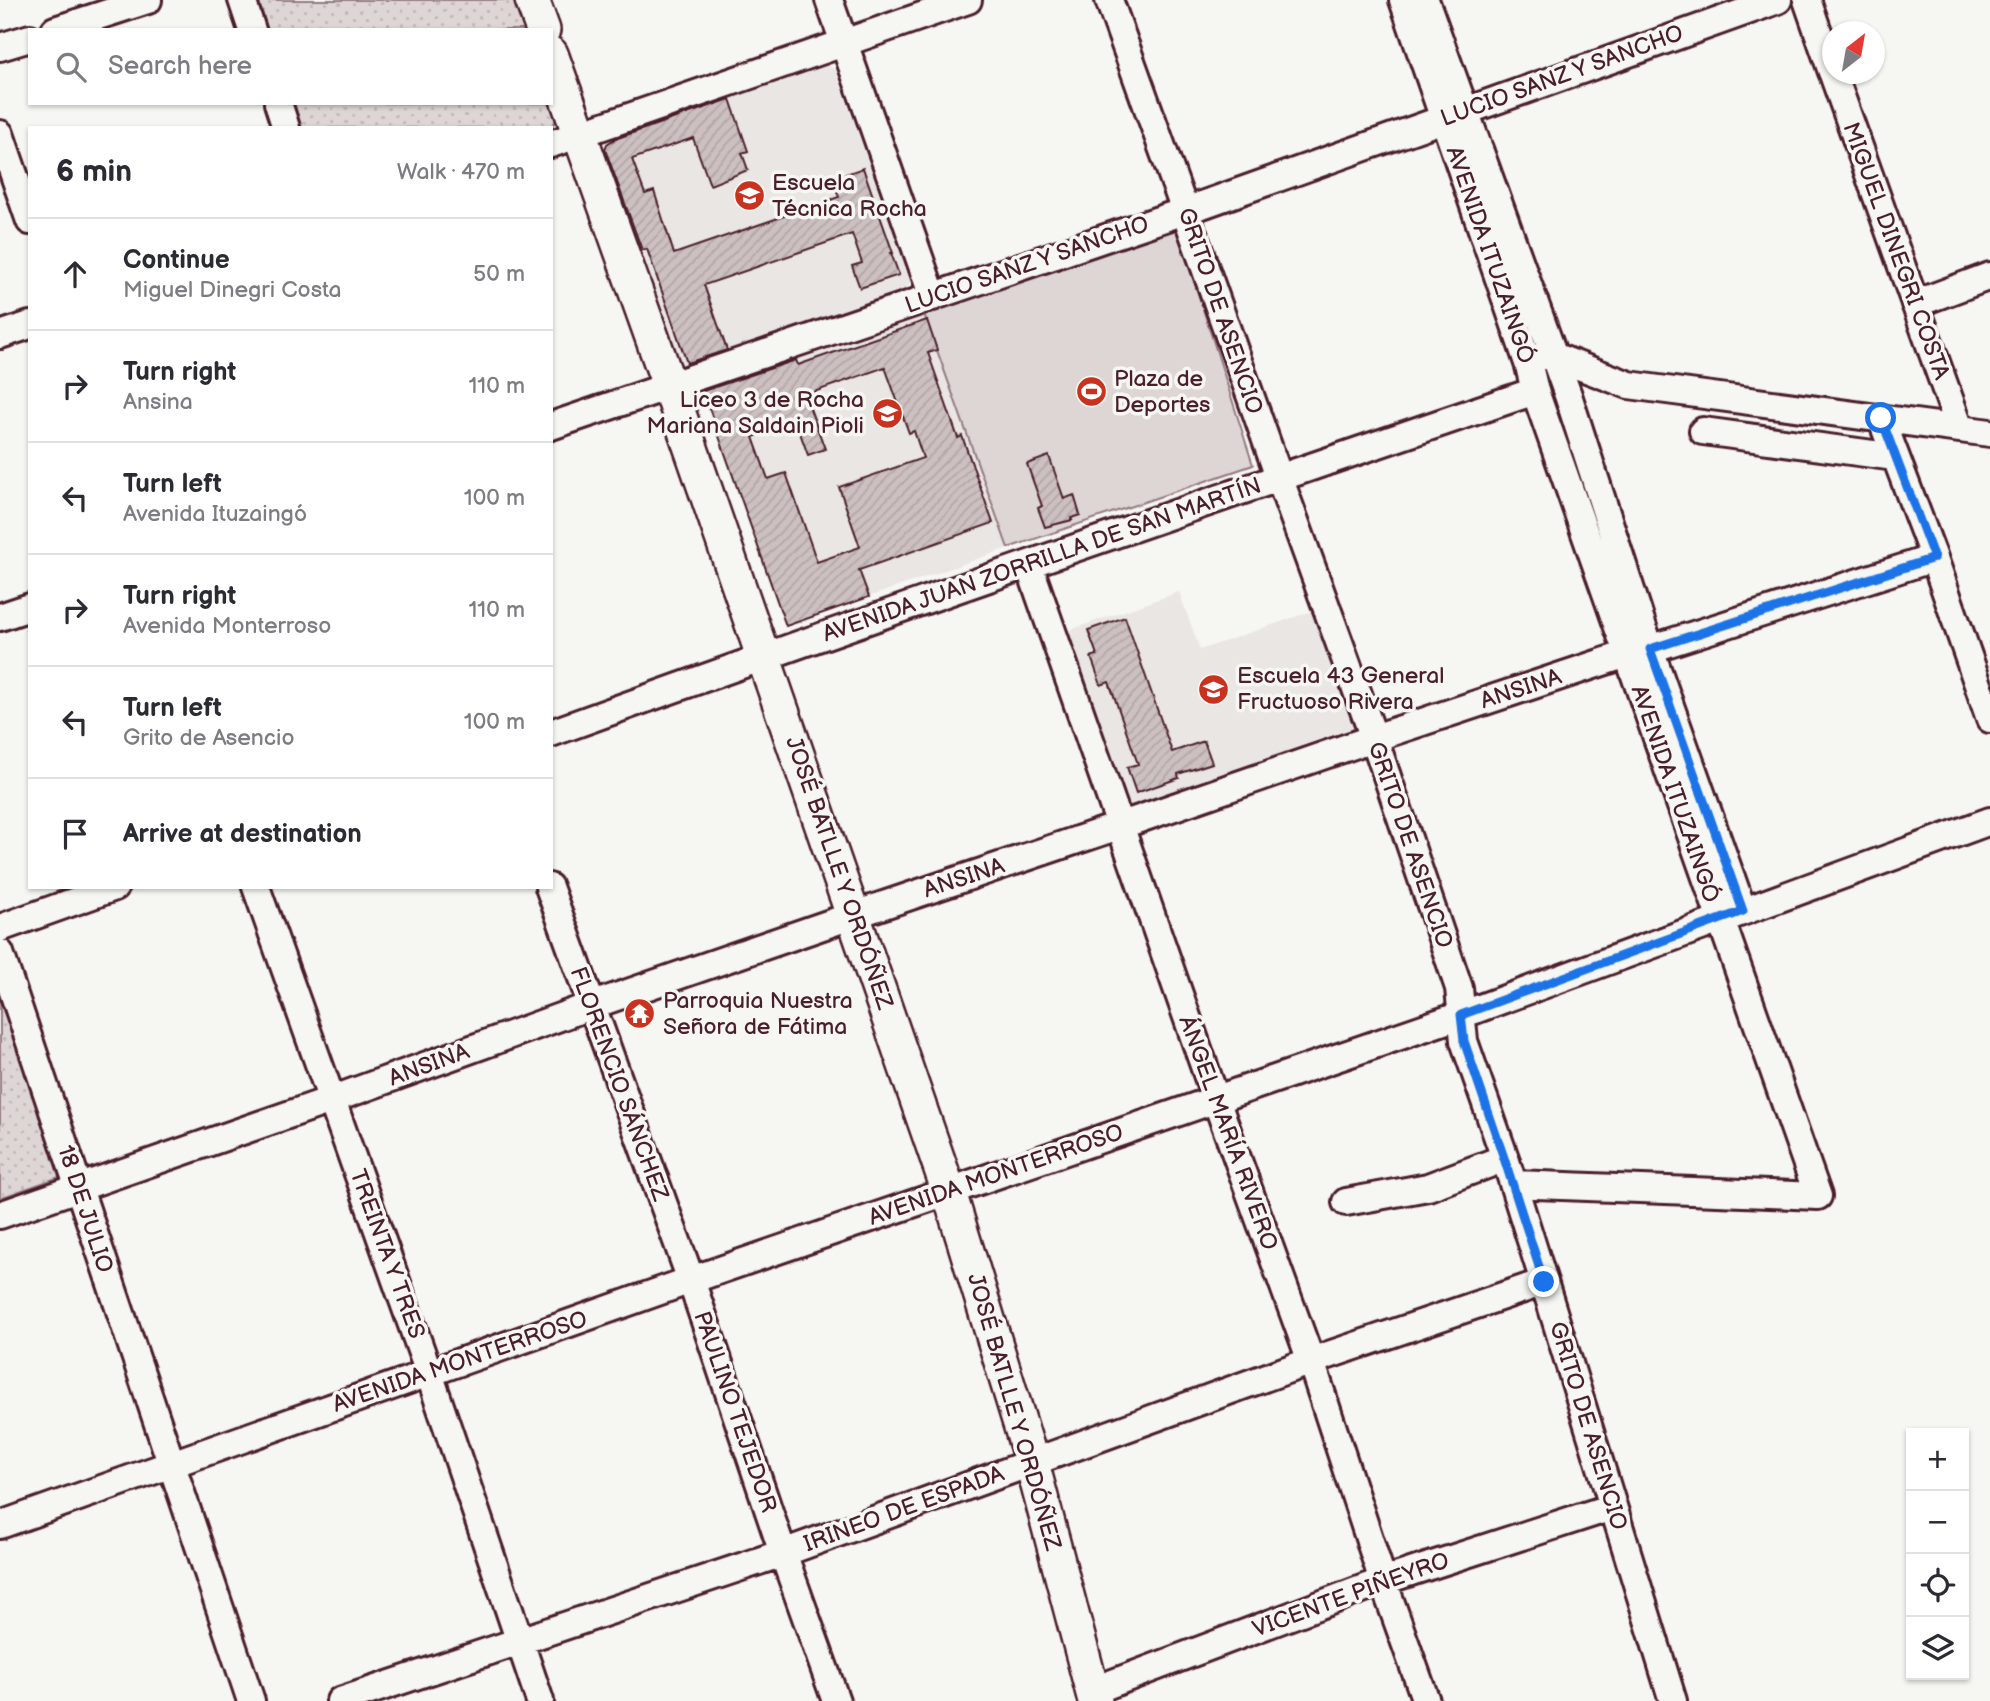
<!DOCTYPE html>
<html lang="en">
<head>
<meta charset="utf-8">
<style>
  body { margin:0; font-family:"Balsamiq Sans",sans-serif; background:#f2f2f3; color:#2b2b33 }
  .controls { position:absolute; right:21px; bottom:21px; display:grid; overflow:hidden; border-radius:0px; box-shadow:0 2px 5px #0004 }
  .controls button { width:63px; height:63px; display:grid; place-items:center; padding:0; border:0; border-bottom:2px solid #e1e1e2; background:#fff; color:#2b2b33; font:35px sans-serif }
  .compass { position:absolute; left:1822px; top:21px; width:63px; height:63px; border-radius:50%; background:#fff; box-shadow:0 2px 5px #0004; rotate:31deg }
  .stop { position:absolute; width:21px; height:21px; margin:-16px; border:5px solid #1a73e8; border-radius:50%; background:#fff }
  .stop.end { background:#1a73e8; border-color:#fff; box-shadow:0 2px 7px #0008 }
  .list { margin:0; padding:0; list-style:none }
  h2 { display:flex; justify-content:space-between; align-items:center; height:91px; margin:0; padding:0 28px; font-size:30px }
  h2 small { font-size:23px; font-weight:400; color:#7c7c81 }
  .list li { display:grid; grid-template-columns:46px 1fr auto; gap:21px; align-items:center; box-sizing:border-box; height:112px; padding:0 28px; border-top:2px solid #e1e1e2 }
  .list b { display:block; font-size:26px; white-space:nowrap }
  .list p { margin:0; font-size:23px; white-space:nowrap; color:#7c7c81 }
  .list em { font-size:23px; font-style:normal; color:#7c7c81 }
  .icon { flex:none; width:38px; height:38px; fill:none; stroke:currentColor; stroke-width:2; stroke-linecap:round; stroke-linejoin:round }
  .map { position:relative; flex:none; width:1990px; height:1701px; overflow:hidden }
  .search { position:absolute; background:#fff; box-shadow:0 2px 5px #0004; left:28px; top:28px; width:525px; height:77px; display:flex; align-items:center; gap:18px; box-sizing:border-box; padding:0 24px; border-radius:0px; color:#7c7c81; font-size:26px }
  .panel { position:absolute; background:#fff; box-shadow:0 2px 5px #0004; left:28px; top:126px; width:525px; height:763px; border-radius:0px }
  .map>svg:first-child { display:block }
  .built { fill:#e9e6e3 }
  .green { fill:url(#green-dots); stroke:#947a80; stroke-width:2 }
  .pitch { fill:#ddd6d5; stroke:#947a80; stroke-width:2 }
  .building { fill:url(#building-hatch); stroke:#4a1f2b; stroke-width:2; fill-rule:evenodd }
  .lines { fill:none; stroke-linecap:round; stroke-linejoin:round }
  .minor-casing { stroke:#4a1f2b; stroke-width:32 }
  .major-casing { stroke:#4a1f2b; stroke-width:38 }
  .minor { stroke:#f6f6f2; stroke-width:26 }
  .major { stroke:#f6f6f2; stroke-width:33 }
  .route { stroke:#1a73e8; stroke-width:9 }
  .labels { text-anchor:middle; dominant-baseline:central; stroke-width:7; stroke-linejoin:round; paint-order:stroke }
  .street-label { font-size:23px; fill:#4a1f2b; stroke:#f6f6f2 }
  .poi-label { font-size:23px; fill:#4a1f2b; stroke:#f6f6f2; text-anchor:start }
</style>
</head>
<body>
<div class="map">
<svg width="1990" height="1701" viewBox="0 0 1990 1701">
  <defs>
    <pattern id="green-dots" width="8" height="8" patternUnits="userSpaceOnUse" patternTransform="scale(1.75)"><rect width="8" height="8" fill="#ddd6d5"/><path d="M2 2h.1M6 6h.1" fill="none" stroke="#bfb7b7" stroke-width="1.8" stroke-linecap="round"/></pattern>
    <pattern id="building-hatch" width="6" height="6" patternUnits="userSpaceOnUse" patternTransform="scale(1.75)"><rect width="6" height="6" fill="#ccc1c0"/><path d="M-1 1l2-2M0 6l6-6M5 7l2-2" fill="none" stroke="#b1a5a5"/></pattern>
  </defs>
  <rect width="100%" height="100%" fill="#f6f6f2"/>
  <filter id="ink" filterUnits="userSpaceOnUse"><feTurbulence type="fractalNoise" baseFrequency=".0143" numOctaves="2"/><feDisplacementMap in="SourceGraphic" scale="14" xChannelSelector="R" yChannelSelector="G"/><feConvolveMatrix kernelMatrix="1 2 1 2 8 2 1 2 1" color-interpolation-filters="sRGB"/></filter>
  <g filter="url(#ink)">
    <!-- built -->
    <path class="built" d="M825,65L835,69L911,280L907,288L682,367L634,229L630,230L606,163L609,160L606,155L607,144L613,140H619L621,136L620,134Z
      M924,314L1008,548L786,626L703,391Z
      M1179,592L1200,650L1312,611L1354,727L1130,806L1067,631Z"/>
    <!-- green -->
    <path class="green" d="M258,0H517L528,30H268Z
      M294,103H551C558,114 559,119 550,128H302Z
      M0,982L65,1175L0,1198Z"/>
    <!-- pitch -->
    <path class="pitch" d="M1177,228L1253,465L1008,548L924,314Z"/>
    <!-- building -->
    <path class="building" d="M730,99L748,151L742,153L748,170L710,185L693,138L632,159L645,194L654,191L674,254L839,197L832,179L863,168L893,253H891L899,275L860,288L852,266L862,263L852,234L704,285L727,350L687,363L647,249L642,250L605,149L607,144L615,139Z
      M927,320L937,350L928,353L958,438L962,436L993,523L859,570L869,597L786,626L703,391L796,360L798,365ZM885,367L909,433L914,431L923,458L839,487L860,547L817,562L786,473L768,479L753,437L796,422L808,455L825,449L805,395Z
      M1049,456L1064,499L1074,495L1080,515L1071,518L1072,520L1045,527L1038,508L1042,506L1027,464Z
      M1125,617L1172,752L1204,741L1212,763L1178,774L1179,778L1136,793L1127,767L1138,764L1109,682L1101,685L1091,657L1097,655L1088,630Z"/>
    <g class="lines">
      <defs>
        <path id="minor" d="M242,0L252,30
          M829,0L933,297
          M1109,0L1185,211L1279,477L1374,738L1459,988L1464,1041L1505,1158L1544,1282L1673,1701
          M1403,0L1529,366L1535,391L1818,1196L1513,1184
          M1425,0L1568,395L1650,649L1743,911
          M1807,0L1832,72
          M55,30L148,0
          M0,47L30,38
          M1833,74L1960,429
          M278,103L286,128
          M0,134L30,221
          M551,144L968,0
          M1915,304L1990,276
          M0,335L30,325
          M1542,356H1553L1629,385L1990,433
          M1881,418L1934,558L1990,719
          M551,426L1185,211L1778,0
          M1703,431L1895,457
          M1029,565L1216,1100L1311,1361L1383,1581L1426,1701
          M0,617L30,607
          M551,733C878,615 1206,502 1535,391
          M256,887L429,1373L540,1701
          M549,887L691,1280L783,1553L836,1701
          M0,928L115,887
          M0,953L251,1701
          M1346,1202L1428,1187L1505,1158
          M0,1215L331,1100L590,1006L854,915L1119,826L1374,738L1627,654L1650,649L1934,558
          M0,1525L691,1280L1461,1015L1990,821
          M1092,1691L1383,1581L1612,1507
          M340,1701L783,1553L1311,1361L1544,1282"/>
        <path id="major" d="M532,0L543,30
          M551,54L669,385L949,1192L1032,1463L1095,1701"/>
      </defs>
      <!-- minor casing -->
      <use href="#minor" class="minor-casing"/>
      <!-- major casing -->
      <use href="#major" class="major-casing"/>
      <!-- minor -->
      <use href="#minor" class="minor"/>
      <!-- major -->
      <use href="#major" class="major"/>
    </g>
  </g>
  <g class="lines" filter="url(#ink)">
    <!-- route -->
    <path class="route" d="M1544,1282L1504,1158L1464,1041L1461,1015L1743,911L1650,649L1934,558L1881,418"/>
  </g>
  <!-- icons -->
  <defs>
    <symbol id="school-disc" viewBox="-11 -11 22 22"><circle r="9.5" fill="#c8321e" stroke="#f6f6f2"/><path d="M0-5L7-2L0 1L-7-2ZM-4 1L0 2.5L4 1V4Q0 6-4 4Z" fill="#fff"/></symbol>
    <symbol id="stadium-disc" viewBox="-11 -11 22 22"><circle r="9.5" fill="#c8321e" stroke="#f6f6f2"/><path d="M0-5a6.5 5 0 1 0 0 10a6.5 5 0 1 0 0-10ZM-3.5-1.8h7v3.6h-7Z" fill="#fff"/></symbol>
    <symbol id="temple-disc" viewBox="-11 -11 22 22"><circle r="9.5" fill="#c8321e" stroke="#f6f6f2"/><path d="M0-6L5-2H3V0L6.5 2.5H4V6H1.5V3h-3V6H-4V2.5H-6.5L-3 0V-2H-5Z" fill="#fff"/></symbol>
  </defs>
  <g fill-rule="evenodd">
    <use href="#school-disc" x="732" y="178" width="35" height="35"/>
    <use href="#stadium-disc" x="1074" y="374" width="35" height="35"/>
    <use href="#school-disc" x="870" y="396" width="35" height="35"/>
    <use href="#school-disc" x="1196" y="672" width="35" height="35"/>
    <use href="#temple-disc" x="622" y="996" width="35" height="35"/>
  </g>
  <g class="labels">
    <!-- street labels -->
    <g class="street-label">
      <text transform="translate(1562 76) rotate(-20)">LUCIO SANZ Y SANCHO</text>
      <text transform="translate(1896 251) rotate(70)">MIGUEL DINEGRI COSTA</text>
      <text transform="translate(1490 255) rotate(71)">AVENIDA ITUZAINGÓ</text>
      <text transform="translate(1027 265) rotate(-19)">LUCIO SANZ Y SANCHO</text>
      <text transform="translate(1220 311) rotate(71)">GRITO DE ASENCIO</text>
      <text transform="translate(1042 560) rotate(-19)">AVENIDA JUAN ZORRILLA DE SAN MARTÍN</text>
      <text transform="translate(1521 689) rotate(-18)">ANSINA</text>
      <text transform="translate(1675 794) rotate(71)">AVENIDA ITUZAINGÓ</text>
      <text transform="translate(1410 845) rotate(71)">GRITO DE ASENCIO</text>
      <text transform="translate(839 873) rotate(71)">JOSÉ BATLLE Y ORDÓÑEZ</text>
      <text transform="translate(964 878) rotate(-18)">ANSINA</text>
      <text transform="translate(429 1065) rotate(-20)">ANSINA</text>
      <text transform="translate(619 1084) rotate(70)">FLORENCIO SÁNCHEZ</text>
      <text transform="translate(1228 1133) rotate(70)">ÁNGEL MARÍA RIVERO</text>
      <text transform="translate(996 1175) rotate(-19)">AVENIDA MONTERROSO</text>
      <text transform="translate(85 1209) rotate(72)">18 DE JULIO</text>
      <text transform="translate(387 1254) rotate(70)">TREINTA Y TRES</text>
      <text transform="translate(460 1362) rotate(-19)">AVENIDA MONTERROSO</text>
      <text transform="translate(735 1412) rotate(71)">PAULINO TEJEDOR</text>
      <text transform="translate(1014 1412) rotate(74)">JOSÉ BATLLE Y ORDÓÑEZ</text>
      <text transform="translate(1588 1426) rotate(73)">GRITO DE ASENCIO</text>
      <text transform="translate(904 1509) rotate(-20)">IRINEO DE ESPADA</text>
      <text transform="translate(1351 1595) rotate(-20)">VICENTE PIÑEYRO</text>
    </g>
    <!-- poi labels -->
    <g class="poi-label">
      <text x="772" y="183">Escuela<tspan x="772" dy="26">Técnica Rocha</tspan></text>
      <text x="1114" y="379">Plaza de<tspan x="1114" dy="26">Deportes</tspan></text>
      <text x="864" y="400" text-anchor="end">Liceo 3 de Rocha<tspan x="864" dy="26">Mariana Saldain Pioli</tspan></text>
      <text x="1237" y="676">Escuela 43 General<tspan x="1237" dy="26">Fructuoso Rivera</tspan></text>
      <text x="663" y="1001">Parroquia Nuestra<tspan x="663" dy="26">Señora de Fátima</tspan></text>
    </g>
  </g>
</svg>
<div class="controls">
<button>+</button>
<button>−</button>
<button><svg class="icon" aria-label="locate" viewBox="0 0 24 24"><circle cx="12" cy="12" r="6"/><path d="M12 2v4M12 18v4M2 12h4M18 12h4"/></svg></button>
<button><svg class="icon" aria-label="layers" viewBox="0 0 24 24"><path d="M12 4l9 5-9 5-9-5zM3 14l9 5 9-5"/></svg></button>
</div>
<svg class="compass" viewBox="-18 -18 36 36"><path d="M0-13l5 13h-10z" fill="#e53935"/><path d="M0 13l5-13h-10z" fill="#7c7c81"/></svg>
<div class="stop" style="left:1881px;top:418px"></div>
<div class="stop end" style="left:1544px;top:1282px"></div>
<div class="search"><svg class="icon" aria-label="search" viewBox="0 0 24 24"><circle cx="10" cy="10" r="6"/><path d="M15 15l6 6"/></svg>Search here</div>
<section class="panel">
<h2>6 min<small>Walk · 470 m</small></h2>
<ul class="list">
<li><svg class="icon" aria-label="ahead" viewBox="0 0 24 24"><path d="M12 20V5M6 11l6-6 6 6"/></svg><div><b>Continue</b><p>Miguel Dinegri Costa</p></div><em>50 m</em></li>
<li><svg class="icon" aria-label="right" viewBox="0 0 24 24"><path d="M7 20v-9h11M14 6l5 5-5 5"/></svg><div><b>Turn right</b><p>Ansina</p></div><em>110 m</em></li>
<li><svg class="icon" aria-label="left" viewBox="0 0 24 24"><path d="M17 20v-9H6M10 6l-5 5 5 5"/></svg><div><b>Turn left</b><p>Avenida Ituzaingó</p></div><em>100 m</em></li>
<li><svg class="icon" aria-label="right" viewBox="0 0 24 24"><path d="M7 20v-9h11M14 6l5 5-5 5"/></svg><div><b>Turn right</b><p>Avenida Monterroso</p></div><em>110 m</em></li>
<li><svg class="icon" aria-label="left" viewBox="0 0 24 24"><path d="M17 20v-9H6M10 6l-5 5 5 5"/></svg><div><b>Turn left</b><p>Grito de Asencio</p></div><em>100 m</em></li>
<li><svg class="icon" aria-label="arrive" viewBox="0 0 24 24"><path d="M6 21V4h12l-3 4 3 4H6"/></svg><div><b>Arrive at destination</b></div></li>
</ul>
</section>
</div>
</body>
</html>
